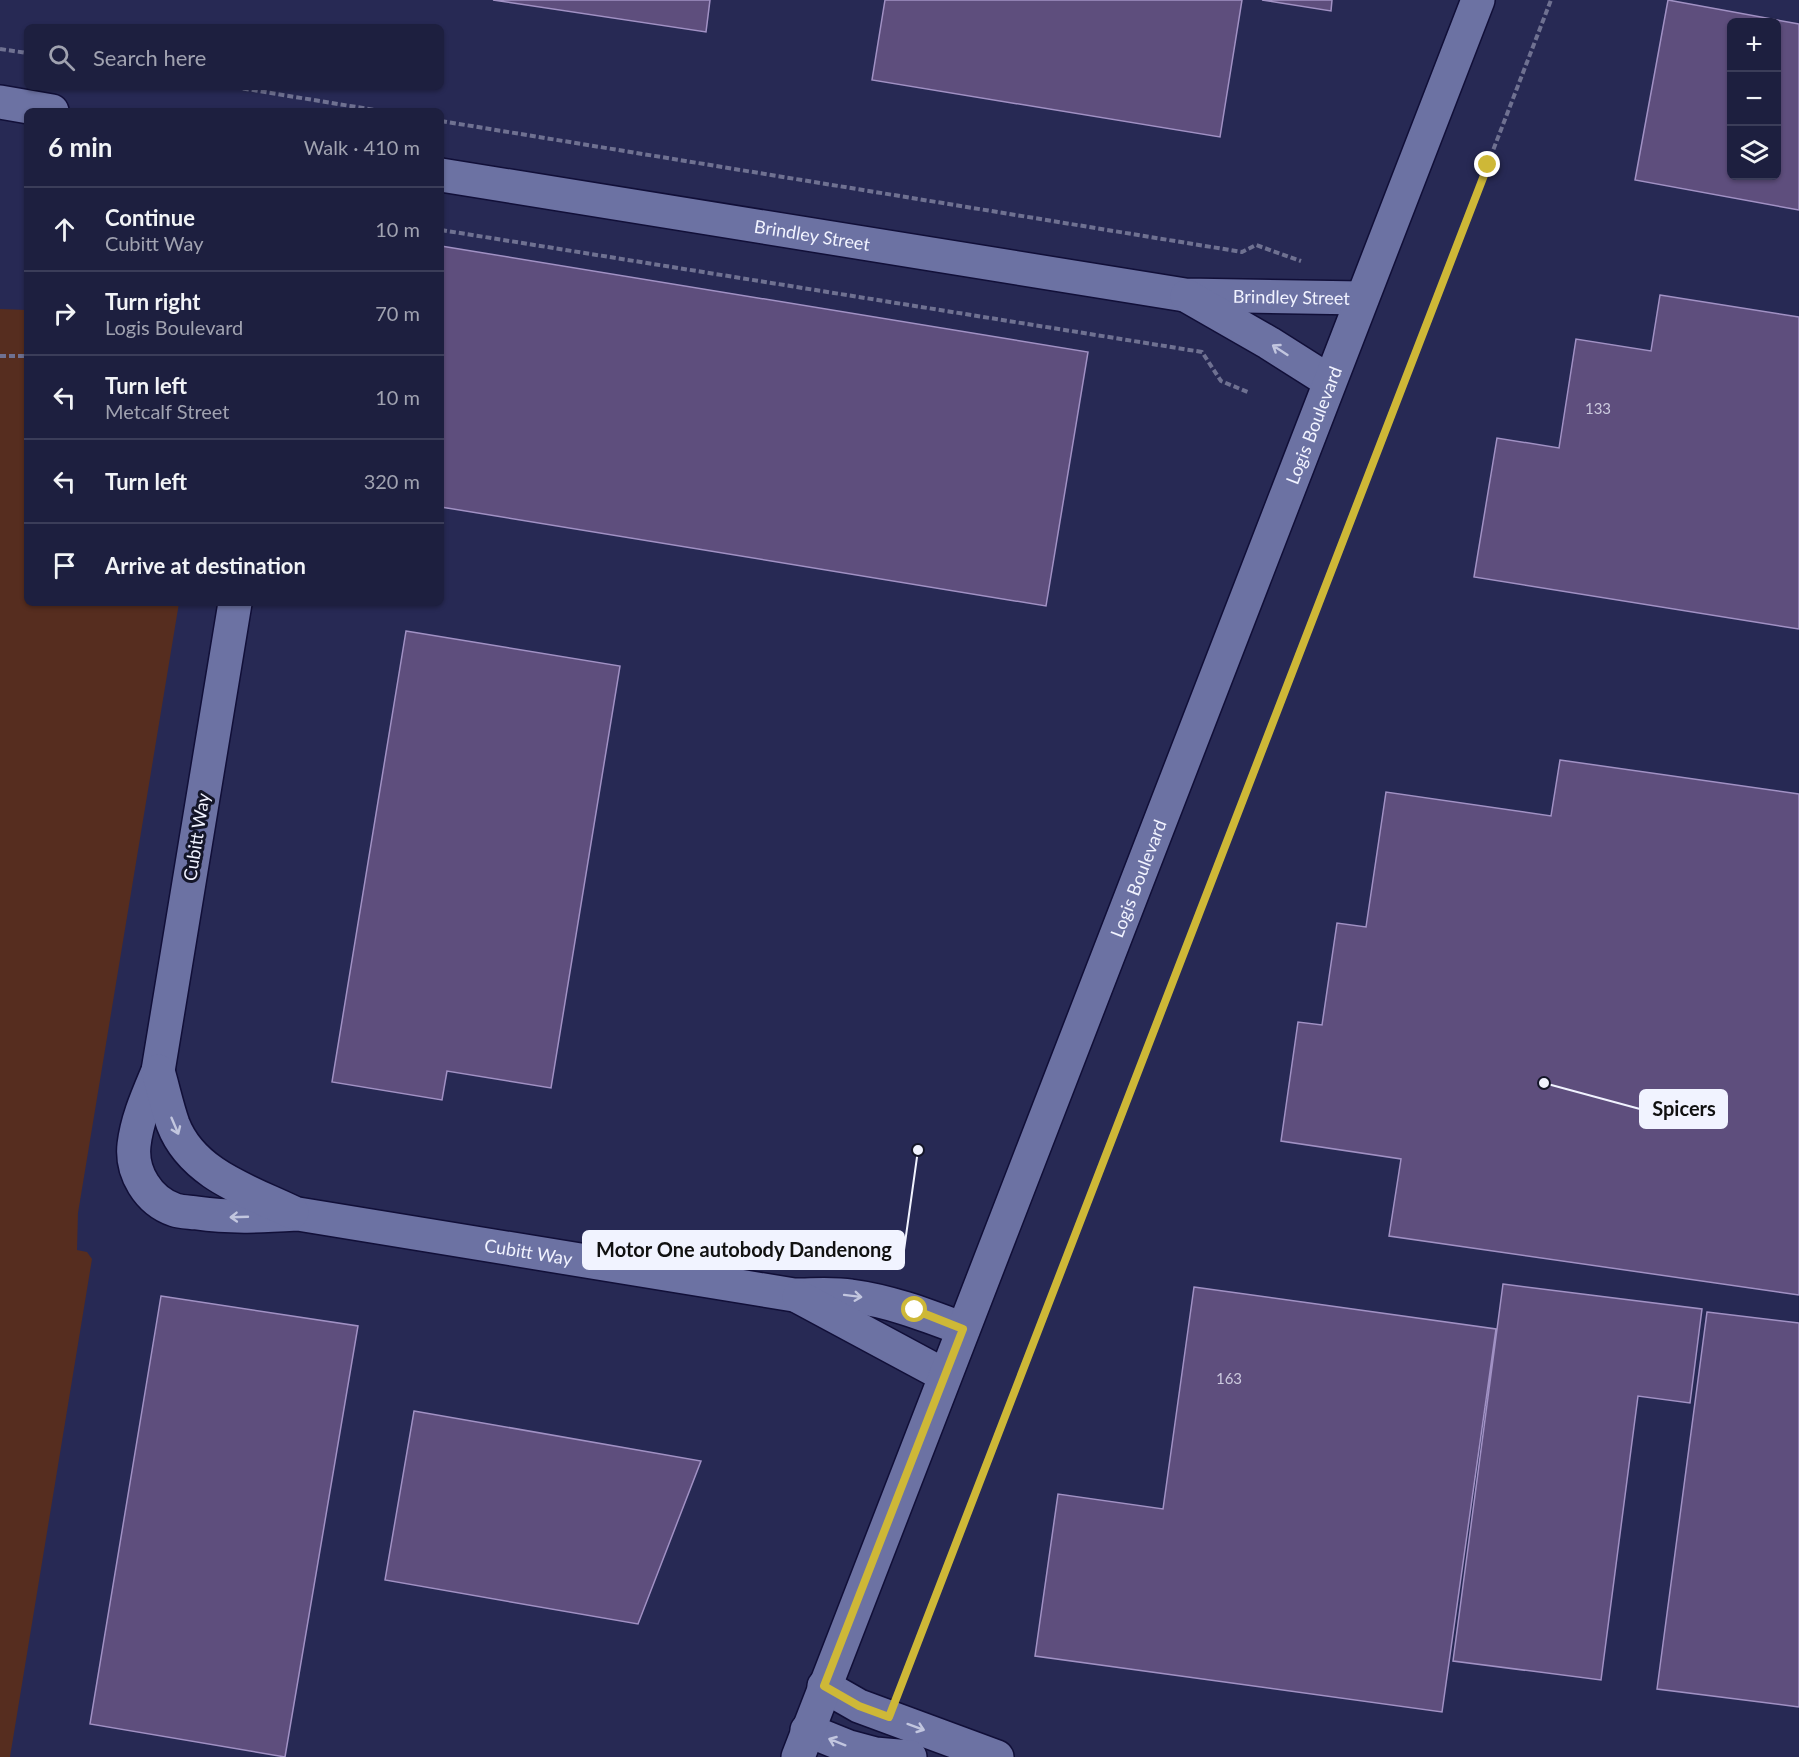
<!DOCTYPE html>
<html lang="en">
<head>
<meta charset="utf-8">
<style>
  body { margin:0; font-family:Lato,sans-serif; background:#2a2c4a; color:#f1f3f6 }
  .controls { position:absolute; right:18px; top:18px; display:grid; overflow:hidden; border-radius:9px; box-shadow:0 2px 4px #0004 }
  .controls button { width:54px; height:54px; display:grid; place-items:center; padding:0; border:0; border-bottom:2px solid #3b3d59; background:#1d1f3f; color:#f1f3f6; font:30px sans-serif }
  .stop { position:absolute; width:18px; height:18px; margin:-14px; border:4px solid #ceb837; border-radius:50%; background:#fff }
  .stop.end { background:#ceb837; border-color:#fff; box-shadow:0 2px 6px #0008 }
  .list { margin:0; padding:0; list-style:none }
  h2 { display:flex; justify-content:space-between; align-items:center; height:78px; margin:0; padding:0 24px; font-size:26px }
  h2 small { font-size:20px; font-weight:400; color:#a0a2b0 }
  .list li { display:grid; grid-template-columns:39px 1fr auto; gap:18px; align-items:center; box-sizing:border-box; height:84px; padding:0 24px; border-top:2px solid #3b3d59 }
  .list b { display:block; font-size:22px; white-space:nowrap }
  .list p { margin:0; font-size:20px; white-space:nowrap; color:#a0a2b0 }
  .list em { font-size:20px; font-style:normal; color:#a0a2b0 }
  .icon { flex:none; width:33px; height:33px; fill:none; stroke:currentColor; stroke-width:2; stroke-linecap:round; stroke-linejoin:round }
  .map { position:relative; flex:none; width:1799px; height:1757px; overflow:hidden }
  .search { position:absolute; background:#1d1f3f; box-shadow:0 2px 4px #0004; left:24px; top:24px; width:420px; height:66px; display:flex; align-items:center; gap:15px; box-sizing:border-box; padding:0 21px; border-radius:9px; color:#a0a2b0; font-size:22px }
  .panel { position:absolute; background:#1d1f3f; box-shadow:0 2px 4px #0004; left:24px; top:108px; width:420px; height:498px; border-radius:9px }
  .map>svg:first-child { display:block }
  .green { fill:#562d1f }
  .building { fill:#5e4e7d; stroke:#a191c4; stroke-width:1.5; fill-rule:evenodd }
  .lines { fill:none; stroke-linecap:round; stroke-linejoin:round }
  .street-casing { stroke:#110f38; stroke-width:36 }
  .path { stroke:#6f7191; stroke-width:4; stroke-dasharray:6 3; stroke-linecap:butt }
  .street { stroke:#6c72a3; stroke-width:33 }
  .oneway { stroke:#c2c6df }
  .route { stroke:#ceb837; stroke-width:8 }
  .labels { text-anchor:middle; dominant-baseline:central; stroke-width:6; stroke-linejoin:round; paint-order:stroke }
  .number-label { font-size:15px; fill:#cccade }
  .street-label { font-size:18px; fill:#f1f3ff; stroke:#131528 }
  .leader { fill:none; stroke:#f1f3ff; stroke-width:2 }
  .callout-dot { fill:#f1f3ff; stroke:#131528; stroke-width:2 }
  .callout { fill:#f1f3ff; stroke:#f1f3ff; stroke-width:2 }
  .callout-label { font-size:20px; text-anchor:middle; font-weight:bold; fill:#111 }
</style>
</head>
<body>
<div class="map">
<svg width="1799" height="1757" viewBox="0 0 1799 1757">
  <rect width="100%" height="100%" fill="#272954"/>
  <!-- green -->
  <path class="green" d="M0,309L27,310V603H179L78,1213L77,1250L87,1252L92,1259L10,1757H0Z"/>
  <!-- building -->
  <path class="building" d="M493,0H710L706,32Z
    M885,0H1242L1220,137L872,80Z
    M1262,0H1332L1331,11Z
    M1668,0L1799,24V210L1635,180ZM1732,22H1776V176H1732Z
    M441,246L1088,352L1046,606L441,507Z
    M1660,295L1799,317V629L1474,577L1497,438L1559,448L1576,339L1651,351Z
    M406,631L620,666L551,1088L447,1071L442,1100L332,1082Z
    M1560,760L1799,794V1295L1389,1236L1401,1159L1281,1141L1298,1022L1322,1025L1337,923L1366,927L1386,792L1551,816Z
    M1503,1284L1702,1309L1690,1403L1638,1396L1601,1680L1453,1661Z
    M1194,1287L1496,1329L1442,1712L1035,1656L1058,1494L1163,1509Z
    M161,1296L358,1326L285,1757L90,1724Z
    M1707,1312L1799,1323V1707L1657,1689Z
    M414,1411L701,1461L638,1624L385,1580Z"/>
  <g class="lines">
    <defs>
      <g id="street">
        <path d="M0,102L52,111"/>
        <path id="s1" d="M441,175L1185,295L1362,298"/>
        <path d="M1187,296L1269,343L1329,381"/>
        <path id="s2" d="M235,603L158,1071C148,1095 137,1119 134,1145C131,1172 148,1201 175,1210C181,1212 190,1212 197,1213C231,1218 264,1216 298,1214L794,1295C813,1295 832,1293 851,1296C890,1301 926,1315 963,1329"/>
        <path d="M158,1071C163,1088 167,1107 173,1124C192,1174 248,1191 292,1212"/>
        <path d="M799,1297L944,1375"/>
        <path d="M824,1686L859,1706L997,1757"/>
        <path d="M807,1730L849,1747L875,1754L910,1757"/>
        <path id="s3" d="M798,1757L1478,0"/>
      </g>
    </defs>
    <!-- street casing -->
    <use href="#street" class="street-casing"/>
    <!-- path -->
    <path class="path" d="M0,49L27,53
      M234,87L381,111
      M441,121L1242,252L1256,245L1301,261
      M441,230L1202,352L1221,381L1250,393
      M0,356H27
      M901,1686L1551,0"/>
    <!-- street -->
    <use href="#street" class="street"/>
  </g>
  <!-- one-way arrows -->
  <defs><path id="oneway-shaft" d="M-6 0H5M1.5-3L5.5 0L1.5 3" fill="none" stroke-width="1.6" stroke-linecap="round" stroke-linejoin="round" transform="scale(1.5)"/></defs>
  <g class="oneway">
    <use href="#oneway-shaft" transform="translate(1280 350) rotate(-147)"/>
    <use href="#oneway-shaft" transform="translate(175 1126) rotate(67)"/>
    <use href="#oneway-shaft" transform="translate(239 1217) rotate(178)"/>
    <use href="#oneway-shaft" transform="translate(853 1296) rotate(7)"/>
    <use href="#oneway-shaft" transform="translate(916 1727) rotate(20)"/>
    <use href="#oneway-shaft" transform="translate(837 1742) rotate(-158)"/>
  </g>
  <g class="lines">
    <!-- route -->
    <path class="route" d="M915,1310L963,1329L824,1686L859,1706L889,1717L1488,165"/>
  </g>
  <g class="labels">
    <!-- number labels -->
    <g class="number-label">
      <text x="1598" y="408">133</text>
      <text x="1229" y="1378">163</text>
    </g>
    <!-- street labels -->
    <g class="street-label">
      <text stroke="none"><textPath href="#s1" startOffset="376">Brindley Street</textPath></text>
      <text stroke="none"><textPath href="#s1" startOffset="860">Brindley Street</textPath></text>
      <text stroke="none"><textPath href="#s3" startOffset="1428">Logis Boulevard</textPath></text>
      <text transform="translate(196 837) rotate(-81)">Cubitt Way</text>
      <text stroke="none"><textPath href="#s3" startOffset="942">Logis Boulevard</textPath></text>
      <text stroke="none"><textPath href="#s2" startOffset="992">Cubitt Way</textPath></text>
    </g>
  </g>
  <!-- callouts -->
  <path class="leader" d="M1544 1083L1640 1109M918 1150L904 1250"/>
  <g class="callout-dot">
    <circle cx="1544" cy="1083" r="6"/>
    <circle cx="918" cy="1150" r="6"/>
  </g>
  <g class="callout">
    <rect x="1640" y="1090" width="87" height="38" rx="6"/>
    <rect x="583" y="1231" width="321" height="38" rx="6"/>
  </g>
  <g class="callout-label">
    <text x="1684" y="1116">Spicers</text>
    <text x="744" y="1257">Motor One autobody Dandenong</text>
  </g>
</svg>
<div class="controls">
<button>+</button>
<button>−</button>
<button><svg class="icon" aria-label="layers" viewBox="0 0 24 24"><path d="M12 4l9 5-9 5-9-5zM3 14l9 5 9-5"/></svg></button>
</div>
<div class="stop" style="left:915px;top:1310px"></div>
<div class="stop end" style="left:1488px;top:165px"></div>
<div class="search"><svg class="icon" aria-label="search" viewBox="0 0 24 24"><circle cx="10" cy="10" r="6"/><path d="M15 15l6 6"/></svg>Search here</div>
<section class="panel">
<h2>6 min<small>Walk · 410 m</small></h2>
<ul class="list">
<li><svg class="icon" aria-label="ahead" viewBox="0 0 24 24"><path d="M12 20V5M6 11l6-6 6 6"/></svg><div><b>Continue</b><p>Cubitt Way</p></div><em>10 m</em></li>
<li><svg class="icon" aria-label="right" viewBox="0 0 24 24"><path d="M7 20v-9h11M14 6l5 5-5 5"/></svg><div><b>Turn right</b><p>Logis Boulevard</p></div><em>70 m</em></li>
<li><svg class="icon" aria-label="left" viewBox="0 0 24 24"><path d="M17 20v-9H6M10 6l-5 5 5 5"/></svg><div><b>Turn left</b><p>Metcalf Street</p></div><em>10 m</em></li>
<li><svg class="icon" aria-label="left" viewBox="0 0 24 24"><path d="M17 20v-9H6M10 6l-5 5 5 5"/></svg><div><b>Turn left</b></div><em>320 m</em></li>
<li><svg class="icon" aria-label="arrive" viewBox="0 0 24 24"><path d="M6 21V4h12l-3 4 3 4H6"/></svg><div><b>Arrive at destination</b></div></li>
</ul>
</section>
</div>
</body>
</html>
